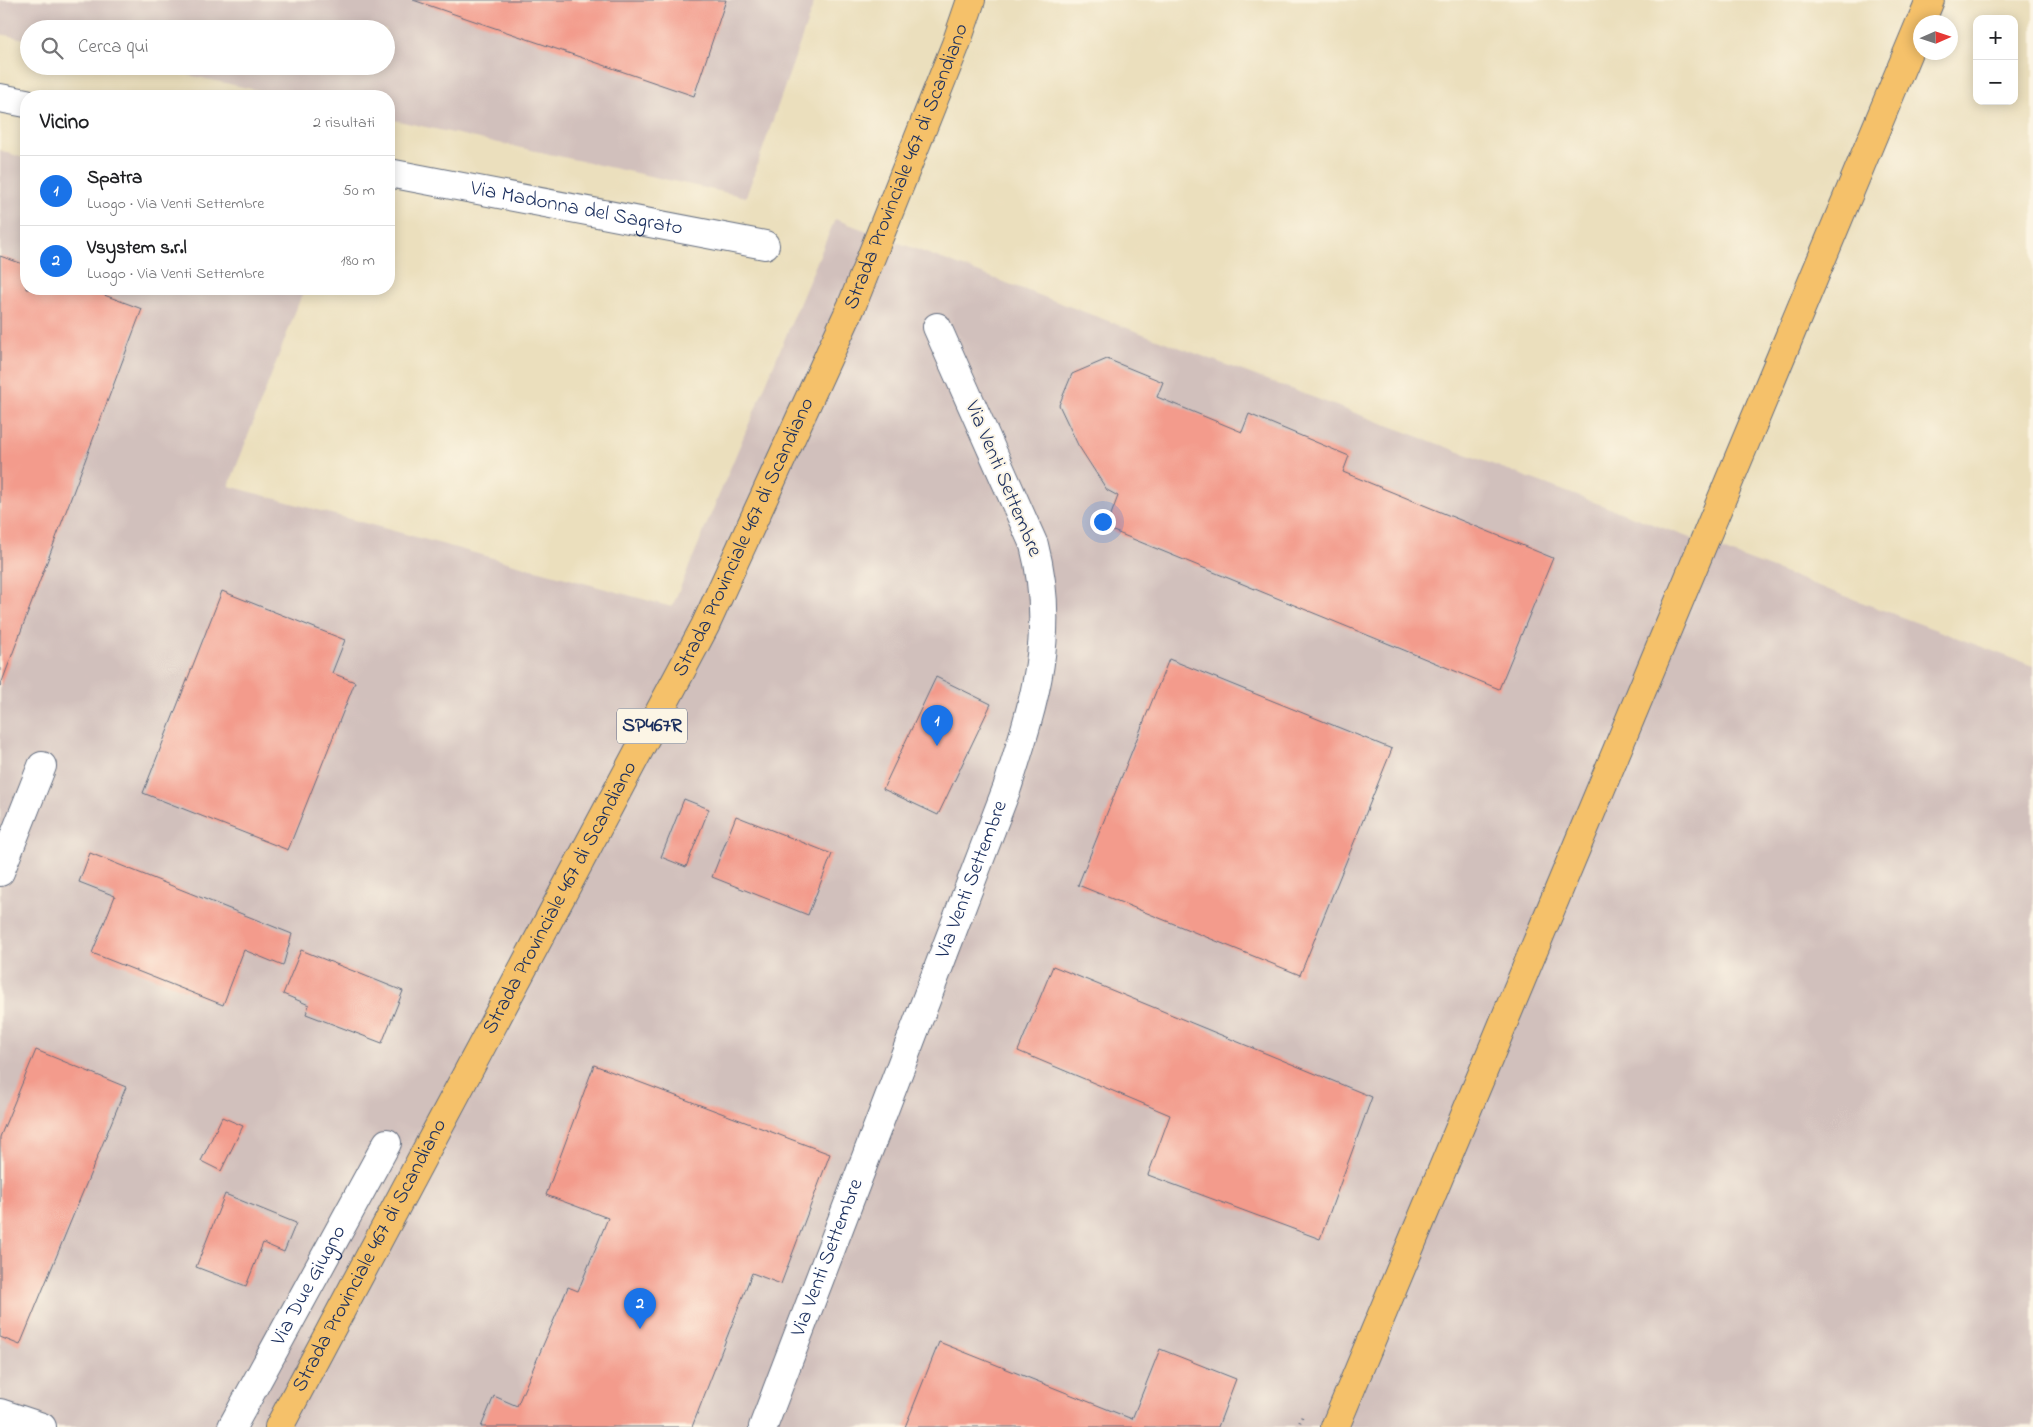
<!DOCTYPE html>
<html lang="it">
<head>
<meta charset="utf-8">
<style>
  body { margin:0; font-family:"Indie Flower",sans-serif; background:#f2f2f2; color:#202124 }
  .controls { position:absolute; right:15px; top:15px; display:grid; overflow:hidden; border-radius:10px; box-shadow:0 2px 12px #0003 }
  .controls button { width:45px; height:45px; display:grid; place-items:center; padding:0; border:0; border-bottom:1px solid #e0e0e0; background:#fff; color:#202124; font:25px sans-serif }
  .compass { position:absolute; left:1913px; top:15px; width:45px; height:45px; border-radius:50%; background:#fff; box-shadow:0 2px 12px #0003; rotate:87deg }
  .you { position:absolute; left:1102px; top:521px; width:18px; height:18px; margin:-12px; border:4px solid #fff; border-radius:50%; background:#1a73e8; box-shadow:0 0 0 8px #1a73e833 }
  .badge { display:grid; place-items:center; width:32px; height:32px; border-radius:50%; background:#1a73e8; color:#fff; font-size:16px; font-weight:700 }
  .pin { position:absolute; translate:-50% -41px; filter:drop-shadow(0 1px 2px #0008) }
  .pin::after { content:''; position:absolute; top:26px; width:18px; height:15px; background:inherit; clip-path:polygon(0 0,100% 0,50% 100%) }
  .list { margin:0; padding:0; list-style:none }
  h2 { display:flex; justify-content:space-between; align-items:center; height:65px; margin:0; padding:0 20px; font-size:21px }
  h2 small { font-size:16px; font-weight:400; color:#757577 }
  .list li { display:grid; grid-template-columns:32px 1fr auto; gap:15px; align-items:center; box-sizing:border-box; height:70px; padding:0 20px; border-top:1px solid #e0e0e0 }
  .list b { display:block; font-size:19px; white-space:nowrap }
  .list p { margin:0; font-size:16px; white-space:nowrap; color:#757577 }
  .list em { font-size:16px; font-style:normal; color:#757577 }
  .icon { flex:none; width:28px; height:28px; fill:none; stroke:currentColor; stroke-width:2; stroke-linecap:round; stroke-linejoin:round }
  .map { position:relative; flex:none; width:2033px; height:1427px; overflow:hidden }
  .search { position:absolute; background:#fff; box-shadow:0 2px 12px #0003; left:20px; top:20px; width:375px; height:55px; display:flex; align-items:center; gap:12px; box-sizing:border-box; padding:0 18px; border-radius:28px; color:#757577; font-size:19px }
  .panel { position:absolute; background:#fff; box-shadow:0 2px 12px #0003; left:20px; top:90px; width:375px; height:205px; border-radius:20px }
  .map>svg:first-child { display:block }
  .industrial { fill:#d1c0bc }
  .building { fill:#f39b8c }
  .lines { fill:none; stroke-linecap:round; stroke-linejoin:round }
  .minor-casing { stroke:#646d7f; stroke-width:30 }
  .major-casing { stroke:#646d7f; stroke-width:30 }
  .highway-casing { stroke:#646d7f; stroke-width:30 }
  .path { stroke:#646d7f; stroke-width:3; stroke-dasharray:1 4; stroke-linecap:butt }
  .minor { stroke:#fff; stroke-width:28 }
  .major { stroke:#f5c16b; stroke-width:28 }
  .highway { stroke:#f5c16b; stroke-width:28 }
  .labels { text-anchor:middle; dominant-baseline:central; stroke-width:4; stroke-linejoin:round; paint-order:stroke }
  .shield { fill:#fcf5e5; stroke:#5e6a86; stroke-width:1 }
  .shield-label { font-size:20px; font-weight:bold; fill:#1b2f5e }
  .street-label { font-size:21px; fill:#1b2f5e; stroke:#fcf5e5 }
</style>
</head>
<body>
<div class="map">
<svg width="2033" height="1427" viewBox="0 0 2033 1427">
  <rect width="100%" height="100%" fill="#fcf5e5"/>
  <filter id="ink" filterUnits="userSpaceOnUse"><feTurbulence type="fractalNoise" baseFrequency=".02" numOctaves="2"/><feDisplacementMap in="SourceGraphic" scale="10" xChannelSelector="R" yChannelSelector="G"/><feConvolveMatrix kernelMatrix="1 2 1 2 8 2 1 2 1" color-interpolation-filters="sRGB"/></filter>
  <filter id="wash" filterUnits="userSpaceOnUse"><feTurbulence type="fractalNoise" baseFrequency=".0096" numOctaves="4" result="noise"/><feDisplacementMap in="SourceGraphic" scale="20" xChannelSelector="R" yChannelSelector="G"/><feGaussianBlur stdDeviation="1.12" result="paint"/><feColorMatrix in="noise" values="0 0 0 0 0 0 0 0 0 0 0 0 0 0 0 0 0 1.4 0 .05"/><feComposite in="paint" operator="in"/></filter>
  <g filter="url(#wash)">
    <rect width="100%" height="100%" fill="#ebdfbd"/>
    <!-- industrial -->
    <path class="industrial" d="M0,0H815L746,197L389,119V96H284L148,66H386V29H29V40L0,34Z
      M0,150L26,159V289H304L229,486L672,607L835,219L2033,666V1427H0Z"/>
    <g id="blocks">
      <!-- building -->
      <path class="building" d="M413,0H726L694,96Z
        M0,256L26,265V289H88L142,309L0,687Z
        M1107,359L1163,382L1157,397L1242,432L1249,414L1349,456L1343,472L1553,558L1499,689L1106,528L1118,496L1107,490L1078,445L1059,405L1072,374Z
        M222,591L345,640L332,673L355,682L288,850L143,793Z
        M1169,659L1392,749L1300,975L1078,885Z
        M936,677L991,704L938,815L883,789Z
        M684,799L709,809L686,867L661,857Z
        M736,816L832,854L808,915L712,877Z
        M90,853L292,934L283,966L244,950L223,1005L92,953L115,896L79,882Z
        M301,950L403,991L382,1043L306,1014L309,1005L283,994Z
        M1053,966L1372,1097L1320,1239L1148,1175L1170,1115L1018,1051Z
        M36,1050L126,1087L20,1345L0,1337V1137Z
        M594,1065L830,1154L781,1284L752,1273L692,1427H481L494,1396L517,1406L568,1287L578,1291L608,1218L546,1195Z
        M222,1117L243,1126L221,1171L201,1161Z
        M225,1194L296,1223L284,1252L263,1243L246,1286L196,1267Z
        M939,1342L1132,1419L1160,1349L1236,1379L1218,1427H905Z"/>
    </g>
  </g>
  <g filter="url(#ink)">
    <use href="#blocks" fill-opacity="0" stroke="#646d7f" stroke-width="1"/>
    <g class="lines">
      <defs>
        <g id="minor">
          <path d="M0,98L26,103"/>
          <path id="s1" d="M389,173L765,245"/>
          <path d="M0,872L42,766"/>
          <path d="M0,1413L42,1427"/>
          <path id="s2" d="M232,1427L387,1143"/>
          <path id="s3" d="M763,1427L1007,788C1034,703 1057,634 1034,545L937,327"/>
        </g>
        <path id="major" d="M1921,22L1930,0
          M1335,1427L1920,23"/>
        <g id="highway">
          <path id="s4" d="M279,1427L705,626L852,305L956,44L971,0"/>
        </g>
      </defs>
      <!-- minor casing -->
      <use href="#minor" class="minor-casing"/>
      <!-- major casing -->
      <use href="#major" class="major-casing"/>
      <!-- highway casing -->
      <use href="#highway" class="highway-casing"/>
      <!-- path -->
      <path class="path" d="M1298,1427L1303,1414"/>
      <!-- minor -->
      <use href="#minor" class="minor"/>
      <!-- major -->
      <use href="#major" class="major"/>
      <!-- highway -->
      <use href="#highway" class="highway"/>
    </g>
  </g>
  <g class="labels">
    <!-- shield labels -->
    <rect class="shield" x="617" y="708.5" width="70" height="35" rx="4"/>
    <g class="shield-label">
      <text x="652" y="726">SP467R</text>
    </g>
    <!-- street labels -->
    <g class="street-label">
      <text stroke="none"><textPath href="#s4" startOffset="1409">Strada Provinciale 467 di Scandiano</textPath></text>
      <text stroke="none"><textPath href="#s1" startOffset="191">Via Madonna del Sagrato</textPath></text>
      <text transform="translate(1003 479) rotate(67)">Via Venti Settembre</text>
      <text stroke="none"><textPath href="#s4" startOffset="1004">Strada Provinciale 467 di Scandiano</textPath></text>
      <text stroke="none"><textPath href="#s3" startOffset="586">Via Venti Settembre</textPath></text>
      <text stroke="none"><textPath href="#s4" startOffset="599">Strada Provinciale 467 di Scandiano</textPath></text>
      <text stroke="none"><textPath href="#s4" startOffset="194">Strada Provinciale 467 di Scandiano</textPath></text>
      <text stroke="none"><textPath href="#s3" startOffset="181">Via Venti Settembre</textPath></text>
      <text stroke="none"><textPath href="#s2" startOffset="161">Via Due Giugno</textPath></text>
    </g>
  </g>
</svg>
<div class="controls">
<button>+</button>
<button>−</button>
</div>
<svg class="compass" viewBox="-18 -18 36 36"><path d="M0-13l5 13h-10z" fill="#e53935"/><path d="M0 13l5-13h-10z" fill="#757577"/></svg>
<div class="you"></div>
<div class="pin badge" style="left:937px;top:746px">1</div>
<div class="pin badge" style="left:640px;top:1329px">2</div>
<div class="search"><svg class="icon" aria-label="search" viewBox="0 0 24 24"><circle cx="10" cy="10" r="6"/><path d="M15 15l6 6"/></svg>Cerca qui</div>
<section class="panel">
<h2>Vicino<small>2 risultati</small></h2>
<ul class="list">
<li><span class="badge">1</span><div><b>Spatra</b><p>Luogo · Via Venti Settembre</p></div><em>50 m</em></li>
<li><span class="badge">2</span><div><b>Vsystem s.r.l</b><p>Luogo · Via Venti Settembre</p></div><em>180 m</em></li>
</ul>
</section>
</div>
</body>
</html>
